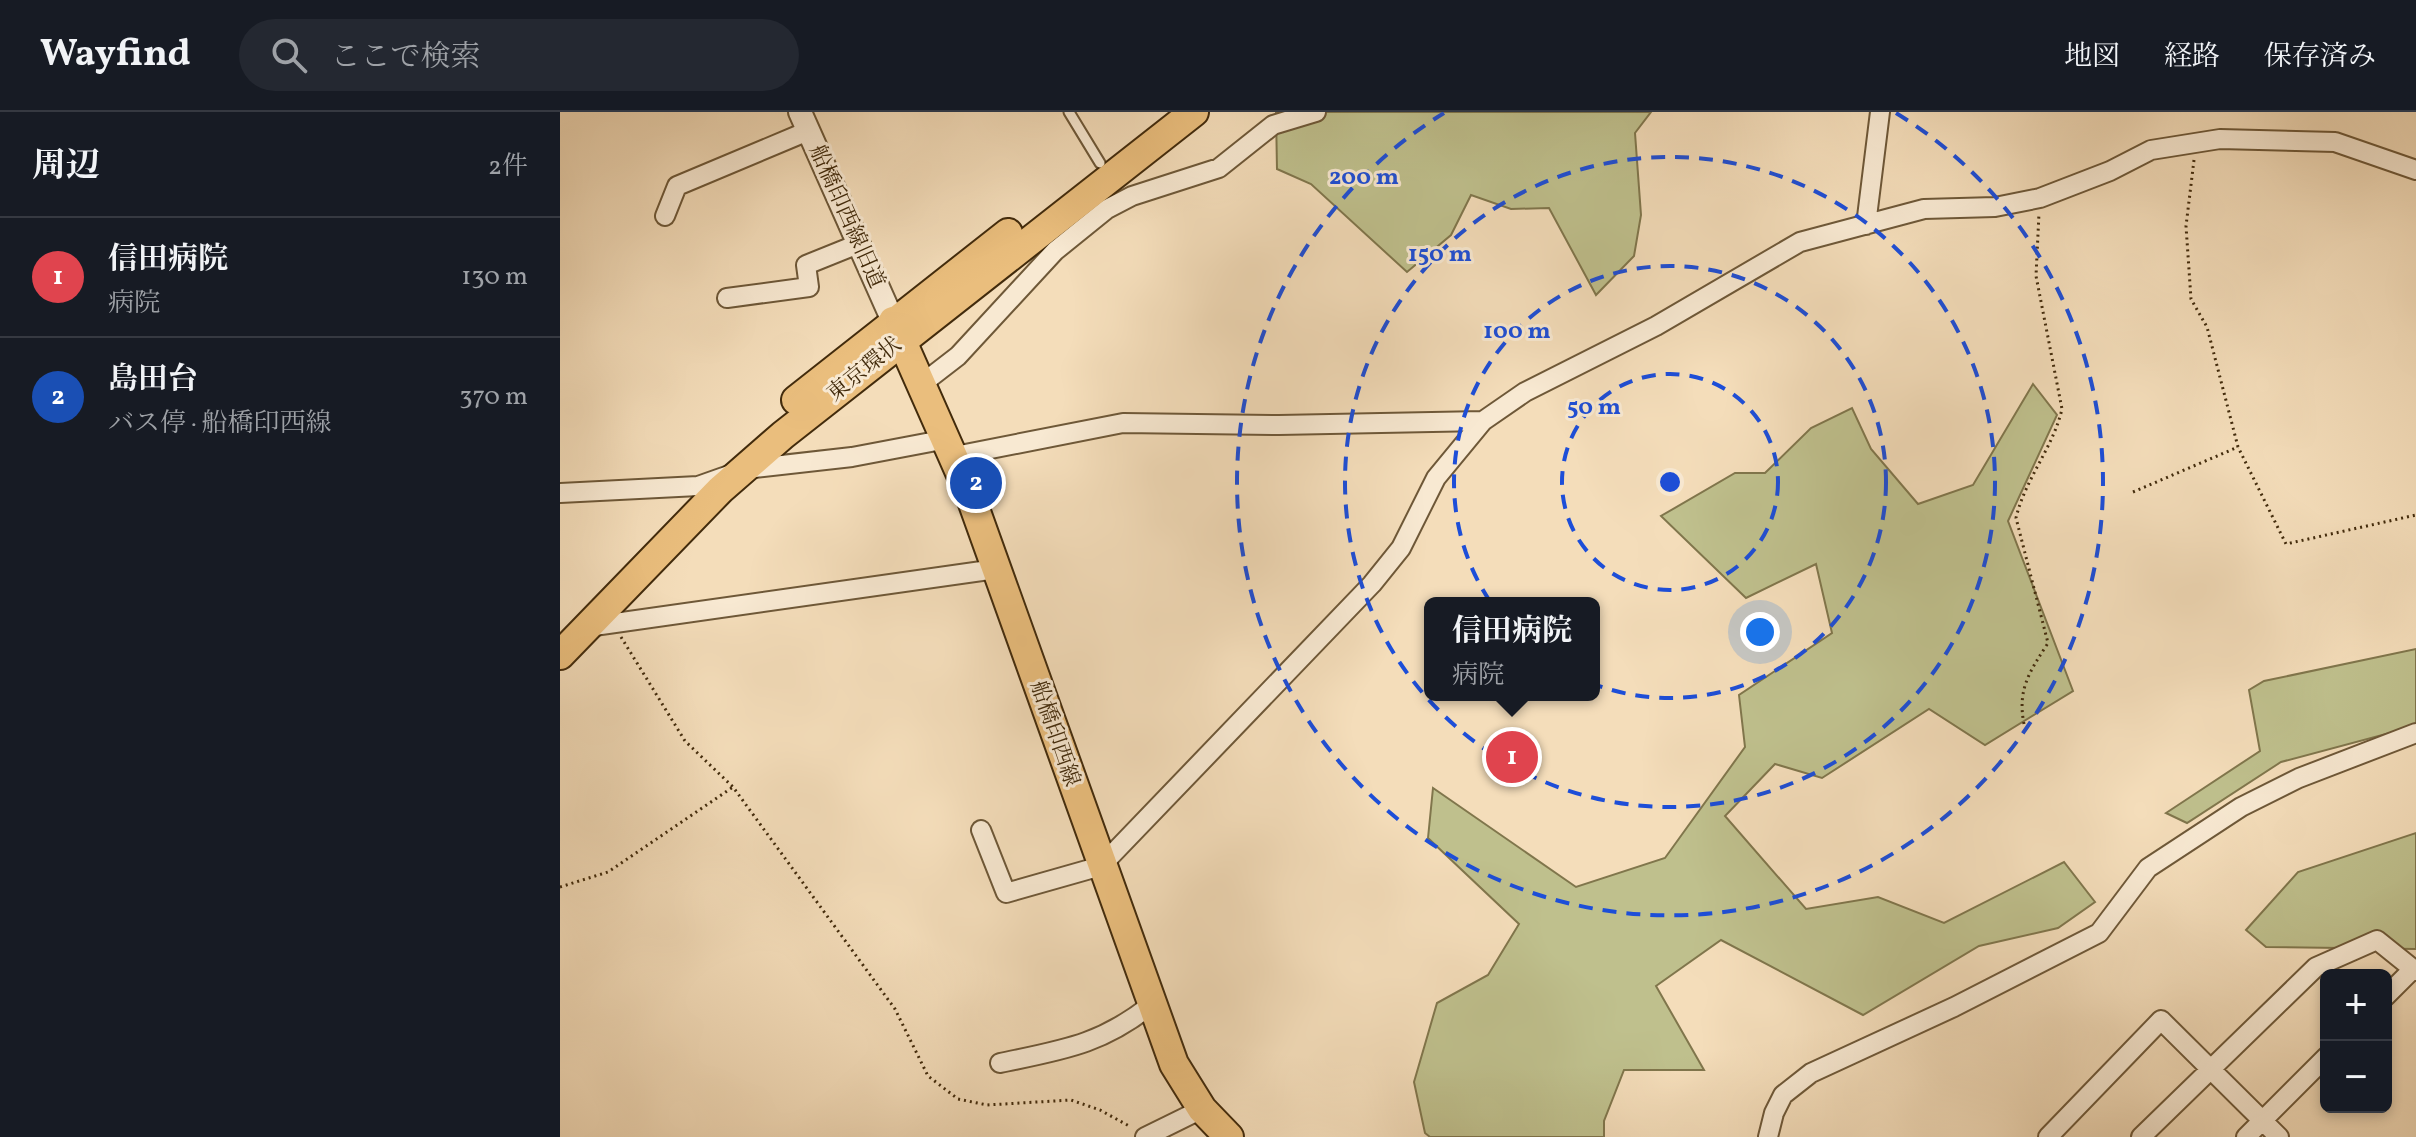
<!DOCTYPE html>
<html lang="ja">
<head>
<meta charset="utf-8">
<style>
  body { margin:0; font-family:Vollkorn,"Noto Serif JP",serif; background:#242831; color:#f1f3f6 }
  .controls { position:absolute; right:24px; bottom:24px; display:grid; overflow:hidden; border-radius:12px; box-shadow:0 4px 12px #0003 }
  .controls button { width:72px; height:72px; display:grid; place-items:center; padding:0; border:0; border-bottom:2px solid #363941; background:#171b24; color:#f1f3f6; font:40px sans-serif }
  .you { position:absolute; left:1200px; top:520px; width:28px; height:28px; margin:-20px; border:6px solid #fff; border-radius:50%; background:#1a73e8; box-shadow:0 0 0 12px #1a73e833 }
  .badge { display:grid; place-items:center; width:52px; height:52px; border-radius:50%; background:#d93025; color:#fff; font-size:26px; font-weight:700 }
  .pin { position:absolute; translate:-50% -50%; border:4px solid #fff; box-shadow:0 2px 8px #0006 }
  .popup { position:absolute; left:864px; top:485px; width:176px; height:104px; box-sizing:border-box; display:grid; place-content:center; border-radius:12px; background:#171b24; filter:drop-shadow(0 2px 6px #0005); font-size:26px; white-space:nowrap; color:#9ea1a6 }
  .popup b { font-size:30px; color:#f1f3f6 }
  .popup::after { content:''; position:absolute; left:50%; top:100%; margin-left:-16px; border:16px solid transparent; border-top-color:#171b24 }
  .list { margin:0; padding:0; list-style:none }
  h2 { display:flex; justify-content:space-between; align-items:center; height:104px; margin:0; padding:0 32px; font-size:34px }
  h2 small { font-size:26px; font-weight:400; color:#9ea1a6 }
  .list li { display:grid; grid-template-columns:52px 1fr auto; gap:24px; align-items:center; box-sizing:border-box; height:120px; padding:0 32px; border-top:2px solid #363941 }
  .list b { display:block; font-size:30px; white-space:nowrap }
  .list p { margin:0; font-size:26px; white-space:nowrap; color:#9ea1a6 }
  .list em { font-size:26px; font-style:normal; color:#9ea1a6 }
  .icon { flex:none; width:44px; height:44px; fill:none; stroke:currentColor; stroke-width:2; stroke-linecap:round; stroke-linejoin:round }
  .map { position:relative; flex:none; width:1856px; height:1025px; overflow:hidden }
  header { display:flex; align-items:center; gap:48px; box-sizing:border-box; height:112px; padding:0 40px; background:#171b24; border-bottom:2px solid #363941 }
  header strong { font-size:38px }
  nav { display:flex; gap:44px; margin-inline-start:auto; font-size:28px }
  .search { width:560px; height:72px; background:#242831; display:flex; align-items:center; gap:20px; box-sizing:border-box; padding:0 28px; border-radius:44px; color:#9ea1a6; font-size:30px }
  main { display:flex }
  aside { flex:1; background:#171b24 }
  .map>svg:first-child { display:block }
  .green { fill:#bfc08d; stroke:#80764c; stroke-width:2 }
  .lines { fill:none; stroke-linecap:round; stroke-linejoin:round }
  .service-casing { stroke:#6e5838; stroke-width:13 }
  .minor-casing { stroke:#6e5838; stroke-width:22 }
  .tertiary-casing { stroke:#6e5838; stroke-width:26 }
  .primary-casing { stroke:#422b0c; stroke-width:32 }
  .trunk-casing { stroke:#422b0c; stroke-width:32 }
  .path { stroke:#422b0c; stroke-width:3; stroke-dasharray:2 4; stroke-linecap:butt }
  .service { stroke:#f8e9d2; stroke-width:9 }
  .minor { stroke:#f8e9d2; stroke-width:18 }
  .tertiary { stroke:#f8e9d2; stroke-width:22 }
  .primary { stroke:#eabe7d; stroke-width:28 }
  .trunk { stroke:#eabe7d; stroke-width:28 }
  .ring { fill:none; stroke:#1d4ed8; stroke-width:4; stroke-dasharray:14 10 }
  .labels { text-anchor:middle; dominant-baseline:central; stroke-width:6; stroke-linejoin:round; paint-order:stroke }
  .street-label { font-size:22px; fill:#422b0c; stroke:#f8e9d2 }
  .centre { fill:#1d4ed8; stroke:#f8e9d2; stroke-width:4 }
  .ring-label { font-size:24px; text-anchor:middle; font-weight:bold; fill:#1d4ed8; stroke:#f8e9d2; stroke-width:6; stroke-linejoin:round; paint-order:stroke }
</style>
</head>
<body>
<header>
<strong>Wayfind</strong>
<div class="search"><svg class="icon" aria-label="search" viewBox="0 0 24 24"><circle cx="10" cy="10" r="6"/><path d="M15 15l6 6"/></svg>ここで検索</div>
<nav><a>地図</a><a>経路</a><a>保存済み</a></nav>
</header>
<main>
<aside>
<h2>周辺<small>2件</small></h2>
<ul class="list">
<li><span class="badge" style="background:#e0444e">1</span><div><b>信田病院</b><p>病院</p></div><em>130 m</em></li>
<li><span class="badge" style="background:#1a4fb4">2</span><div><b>島田台</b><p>バス停 · 船橋印西線</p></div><em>370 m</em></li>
</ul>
</aside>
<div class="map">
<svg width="1856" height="1025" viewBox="0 0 1856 1025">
  <rect width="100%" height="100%" fill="#f4ddba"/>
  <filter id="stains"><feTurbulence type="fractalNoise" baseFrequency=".0025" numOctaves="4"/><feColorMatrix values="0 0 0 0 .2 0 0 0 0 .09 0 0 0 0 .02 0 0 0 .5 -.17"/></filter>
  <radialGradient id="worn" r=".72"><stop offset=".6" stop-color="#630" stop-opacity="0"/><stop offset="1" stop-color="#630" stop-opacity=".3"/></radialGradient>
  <!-- green -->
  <path class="green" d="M716,0H1091L1075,21L1081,103L1074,144L1036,183L989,96L951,97L911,83L891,123L847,160L751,72L717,57Z
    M1473,272L1497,303L1448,409L1513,579L1425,633L1369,597L1262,666L1215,652L1165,704L1246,797L1318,785L1384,811L1504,750L1535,790L1498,816L1419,834L1303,903L1161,828L1096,874L1144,958H1064L1044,1009V1025H870L865,1021L854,970L877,891L928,863L959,812L868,726L873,676L1016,775L1105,746L1185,635L1179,583L1272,521L1256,452L1186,486L1101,404L1175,361H1205L1251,316L1292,296L1311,337L1358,392L1413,373Z
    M1856,537V614L1721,650L1627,711L1606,701L1700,639L1689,578L1704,569Z
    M1856,721V837L1706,835L1686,818L1738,760Z"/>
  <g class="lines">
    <defs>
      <path id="service" d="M509,0L540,51"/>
      <path id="minor" d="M105,104L117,74L248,19
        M1306,113L1320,0
        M167,186L249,175L246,153L298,132
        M363,271L398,244L495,139L547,97L572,84L659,56L713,13L756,0
        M395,344L563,311L719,313L923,309
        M0,381L138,374L186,357L292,345L387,327
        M27,515L436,457
        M421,718L446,781L541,754L812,472L841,436L876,366L923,309L965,280L1096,214L1240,130L1364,97L1435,95L1480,86L1550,59L1591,38L1660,27L1775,30L1856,58
        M1826,884L1853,857L1856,859
        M440,951C502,938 541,933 592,892
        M585,1025L642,997
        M1208,1025L1214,1001L1223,983L1251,961L1394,895L1539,821L1588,756L1681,695L1739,666L1856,621
        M1488,1025L1601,908L1719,1025
        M1581,1025L1756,855L1817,828L1853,857
        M1686,1025L1766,945"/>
      <path id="tertiary" d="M240,0L333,209"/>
      <path id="primary" d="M333,209L410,383L614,952L642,997L669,1025"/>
      <path id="trunk" d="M236,288L448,121
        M0,543L160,378L223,323L634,0"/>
    </defs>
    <!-- service casing -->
    <use href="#service" class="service-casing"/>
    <!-- minor casing -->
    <use href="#minor" class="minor-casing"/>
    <!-- tertiary casing -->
    <use href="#tertiary" class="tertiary-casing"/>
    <!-- primary casing -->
    <use href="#primary" class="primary-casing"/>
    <!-- trunk casing -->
    <use href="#trunk" class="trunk-casing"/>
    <!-- path -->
    <path class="path" d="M1634,48L1626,114L1631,187L1647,215L1678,335L1726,432L1856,403
      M1573,380L1678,335
      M61,525L125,629L173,675L335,897L368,964L398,987L427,993L511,988L540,998L571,1015
      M1464,612C1457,577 1470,559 1488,531L1456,406C1465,367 1493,336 1502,297L1476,164L1479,101
      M0,775L48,760L173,675"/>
    <!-- service -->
    <use href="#service" class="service"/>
    <!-- minor -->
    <use href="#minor" class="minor"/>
    <!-- tertiary -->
    <use href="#tertiary" class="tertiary"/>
    <!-- primary -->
    <use href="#primary" class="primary"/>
    <!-- trunk -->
    <use href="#trunk" class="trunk"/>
  </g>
  <!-- distance rings -->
  <g class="ring">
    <circle cx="1110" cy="370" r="108"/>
    <circle cx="1110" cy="370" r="216"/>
    <circle cx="1110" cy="370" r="325"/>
    <path d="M1336 1A433 433 0 1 1 884 1"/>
  </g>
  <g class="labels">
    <!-- street labels -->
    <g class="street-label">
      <text transform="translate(286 105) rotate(66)">船橋印西線旧道</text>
      <text transform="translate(305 258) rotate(-39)">東京環状</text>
      <text transform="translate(494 622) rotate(71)">船橋印西線</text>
    </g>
  </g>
  <circle cx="1110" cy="370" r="12" class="centre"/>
  <g class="ring-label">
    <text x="804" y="72">200 m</text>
    <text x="880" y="149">150 m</text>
    <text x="957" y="226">100 m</text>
    <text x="1034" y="302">50 m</text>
  </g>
  <rect width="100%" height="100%" filter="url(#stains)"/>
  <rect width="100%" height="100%" fill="url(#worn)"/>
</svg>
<div class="controls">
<button>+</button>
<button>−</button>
</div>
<div class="you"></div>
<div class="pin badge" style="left:952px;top:645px;background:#e0444e">1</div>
<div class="popup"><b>信田病院</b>病院</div>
<div class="pin badge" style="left:416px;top:371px;background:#1a4fb4">2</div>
</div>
</main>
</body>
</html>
